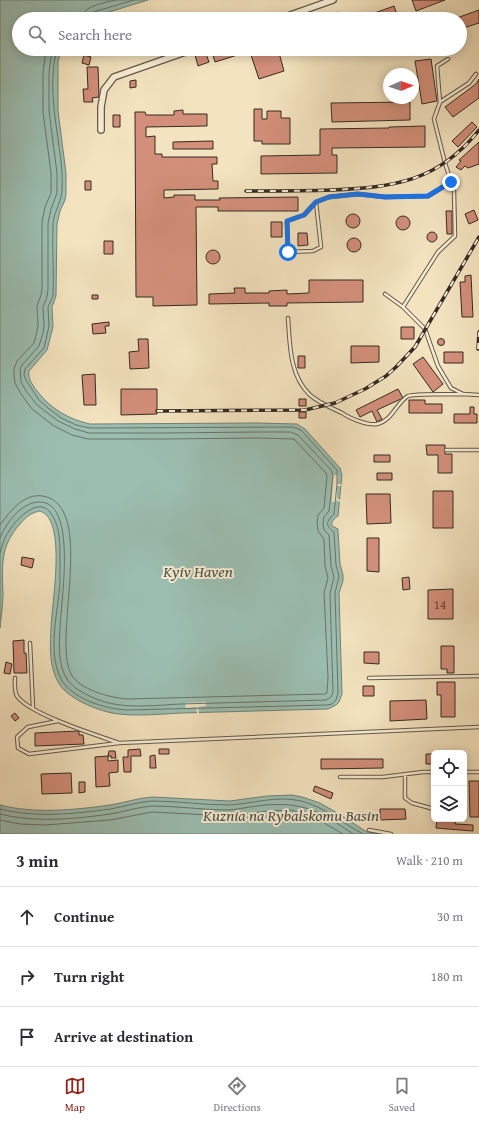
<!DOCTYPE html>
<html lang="en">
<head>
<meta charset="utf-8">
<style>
  body { margin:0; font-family:"Gentium Book Plus",serif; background:#f2f2f3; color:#2b2b33 }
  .controls { position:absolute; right:12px; bottom:12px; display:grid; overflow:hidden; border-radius:6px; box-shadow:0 2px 10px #0003 }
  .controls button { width:36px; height:36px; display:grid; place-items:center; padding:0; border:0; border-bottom:1px solid #e1e1e2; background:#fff; color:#2b2b33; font:20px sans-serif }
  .compass { position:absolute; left:383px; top:68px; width:36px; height:36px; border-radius:50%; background:#fff; box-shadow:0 2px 10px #0003; rotate:88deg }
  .stop { position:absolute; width:12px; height:12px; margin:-9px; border:3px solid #1a73e8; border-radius:50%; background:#fff }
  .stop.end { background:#1a73e8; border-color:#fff; box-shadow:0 1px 4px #0008 }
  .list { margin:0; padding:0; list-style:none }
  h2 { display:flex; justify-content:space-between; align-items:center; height:52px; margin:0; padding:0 16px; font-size:17px }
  h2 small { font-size:13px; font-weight:400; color:#7c7c81 }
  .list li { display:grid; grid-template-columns:26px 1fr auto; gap:12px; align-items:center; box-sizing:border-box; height:60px; padding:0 16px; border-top:1px solid #e1e1e2 }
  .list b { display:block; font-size:15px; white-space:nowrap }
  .list em { font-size:13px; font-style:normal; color:#7c7c81 }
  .icon { flex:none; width:22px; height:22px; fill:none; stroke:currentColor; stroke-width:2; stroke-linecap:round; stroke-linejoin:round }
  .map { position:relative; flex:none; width:479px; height:834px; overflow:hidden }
  .search { position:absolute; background:#fff; box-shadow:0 2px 10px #0003; left:12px; right:12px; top:12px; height:44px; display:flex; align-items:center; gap:10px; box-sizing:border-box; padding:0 14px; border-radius:22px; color:#7c7c81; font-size:15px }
  .sheet { height:232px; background:#fff }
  nav { display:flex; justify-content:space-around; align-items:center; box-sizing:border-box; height:56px; border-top:1px solid #e1e1e2; background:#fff; font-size:11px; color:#7c7c81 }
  nav a { display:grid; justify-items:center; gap:2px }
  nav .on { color:#8f2418 }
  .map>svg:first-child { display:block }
  .water { fill:#9bbeb1; stroke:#728378 }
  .pier { fill:#f3e3bf }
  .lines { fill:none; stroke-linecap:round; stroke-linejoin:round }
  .shore { stroke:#68746a; stroke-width:1 }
  .building { fill:#d38f7a; stroke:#342b23 }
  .service-casing { stroke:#64594a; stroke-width:4.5 }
  .minor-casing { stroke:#64594a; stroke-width:8 }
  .service { stroke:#f7edd5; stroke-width:2.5 }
  .minor { stroke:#f7edd5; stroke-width:5.5 }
  .rail-casing { stroke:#342b23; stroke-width:3.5 }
  .rail { stroke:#f7edd5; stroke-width:2; stroke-dasharray:6; stroke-linecap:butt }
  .route { stroke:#1a73e8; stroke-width:5 }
  .labels { text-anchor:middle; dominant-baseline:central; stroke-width:4; stroke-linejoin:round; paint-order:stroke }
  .number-label { font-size:13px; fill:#5c4439 }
  .water-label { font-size:16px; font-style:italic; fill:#4e5046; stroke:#f7edd5 }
</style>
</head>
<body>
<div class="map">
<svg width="479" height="834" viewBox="0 0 479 834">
  <rect width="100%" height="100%" fill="#f3e3bf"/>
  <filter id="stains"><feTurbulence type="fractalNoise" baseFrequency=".005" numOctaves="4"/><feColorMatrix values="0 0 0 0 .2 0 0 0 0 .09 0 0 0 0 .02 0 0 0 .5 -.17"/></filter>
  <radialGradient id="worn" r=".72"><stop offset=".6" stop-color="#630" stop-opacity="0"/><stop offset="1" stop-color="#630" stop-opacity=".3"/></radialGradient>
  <!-- water -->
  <path class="water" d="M0,0H148L86,19H19V49H61L58,62V111L66,173V194L65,200L60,211L57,224L56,296L52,307L53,327L47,350L29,371C28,379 32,384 37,391C51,409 68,419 90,424L257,423L297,424L305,429L340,468L342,475L341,484L338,516C334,519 331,521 332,526L338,529V531L340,564L343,575V581L339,593L342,694L339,702L336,705L328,709C279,710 231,712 182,713C161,714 133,717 112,713C97,710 69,699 60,685C49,669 50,647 51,629C51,607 68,519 40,511C30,513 26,517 20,524C0,546 2,566 3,594C3,605 1,617 0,628Z
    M292,795L302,797L320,803L339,814L367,832L379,834H0V805C35,814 74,810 110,805C124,803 137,798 152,797L230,801L267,796Z"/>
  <!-- pier -->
  <path class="pier" d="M333,475H338L337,484H341V486H337V498L340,500V502L336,500V502H332Z
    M206,702V706L198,707L199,713H197L196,707L186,708L185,703Z"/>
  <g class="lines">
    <!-- shore -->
    <path class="shore" d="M82,19C82,5 105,3 116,0
      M87,19V16L90,13L134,0
      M0,525C10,512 23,493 43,496C97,506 52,638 71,674C79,690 112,698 127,699L325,694L327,693L328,677L324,593L328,578L325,566L324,539L318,531L317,523L318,515L324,508L327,476L326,473L294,439L257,438L164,439H88L72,435L54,426L32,409L21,394L15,383L14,376V369L17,361L34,343L37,331L38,325L37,306L41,295L42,289V222L45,207L51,193V173L43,112V73L46,49
      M0,538C6,523 21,503 38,502C79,499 60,606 60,629C59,645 58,665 67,679C74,691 100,702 114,704C134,708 160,705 181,704C229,703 278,701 326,700L331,697L333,692L330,593L334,577L331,566L329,535L324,530L323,523L324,517L329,511L333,476L331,470L298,435L291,432H257L164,433H89L75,429L58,421L37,405L26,391L21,382L20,369L22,365L39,346L43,333L44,326L43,307L47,297L48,289V223L51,209L57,193V173L49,111V73L52,49
      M0,553C2,547 3,541 6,536C12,524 36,495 50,512C59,524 60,539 60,553C60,563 60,573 60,583C58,613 47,651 61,679C72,699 106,709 127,710L327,705L332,704L336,700L338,693L335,593L339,576L336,565L334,532C325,525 326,522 334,514L337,484V470L302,431L299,429L292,427L90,428L76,425L61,418L48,408L39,400L26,380L24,375L25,369L44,348L49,326L48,307L53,296C54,272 52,247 53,223C54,214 58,208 60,200C63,192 62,181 62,173C59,132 46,89 57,49
      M0,809C35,818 74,814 110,809C124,807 137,802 152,801C177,801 203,805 228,805C252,804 277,795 301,801C325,807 342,823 363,834
      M0,814C35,823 75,819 110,814C124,812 137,807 152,806C178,806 203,810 229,810C241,809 253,806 265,805C305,802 321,812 353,834
      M0,820L20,824L45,825L110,820L152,812L230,816L268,811L291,810L314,817L343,834"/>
  </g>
  <!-- building -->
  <path class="building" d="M412,0H445L416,11Z
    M394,6L398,17L392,19H358Z
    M479,10V23L460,29V19H454Z
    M338,12L340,19H317Z
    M211,49H246L247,52L215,62Z
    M249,49H278L284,71L259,79Z
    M205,51L209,62L198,66L195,55Z
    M84,55L91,57L89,65L82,63Z
    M431,59L437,101L422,104L415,61Z
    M87,67H98L99,97L92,98L93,102H84L83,89H88Z
    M479,79V98L453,117L445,107L476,84Z
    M136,80V87L130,88V81Z
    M410,102V120L332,122L331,103Z
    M254,109H262V119H267V111H281V118H290V144H262V141H254Z
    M183,110V114H207V126L146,127V137L155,136V154H162V157H217V164H212L213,181H218V189L164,190V198L174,197V195H195V200H220L219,198L298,197V211H218V207H196L197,305L153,306V297H136L135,112H145L146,115H174V111Z
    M113,115H120V127H113Z
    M472,122L477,127L458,147L452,141Z
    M425,126V147L332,148V155H337V173L261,174V156L320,155V129L389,128V127Z
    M213,141V149H173V142Z
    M479,142V164L468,168L465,166L461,170L456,167L461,161L459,160Z
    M85,181H91V190H85Z
    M474,210L478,220L469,224L465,214Z
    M446,211H452V234H447Z
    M346 221a7 7 0 1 1 14 0a7 7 0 1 1-14 0Z
    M396 223a7 7 0 1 1 14 0a7 7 0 1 1-14 0Z
    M271,222H282V237H271Z
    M427 237a5 5 0 1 1 10 0a5 5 0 1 1-10 0Z
    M298,233H307L308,245L298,246Z
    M347 245a7 7 0 1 1 14 0a7 7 0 1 1-14 0Z
    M104,241H113V254H104Z
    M206 257a7 7 0 1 1 14 0a7 7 0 1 1-14 0Z
    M471,275L473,317H462L460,282H465V276Z
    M309,280H363V302L287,303V306H269V303L209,304V294L235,293L234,288H245V293H269V291L287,290V294L309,293Z
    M92,295H98V299H92Z
    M109,322V326H105L106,333L93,334L92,324Z
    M401,327H414V339H401Z
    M437.5 342a3.5 3.5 0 1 1 7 0a3.5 3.5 0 1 1-7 0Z
    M138,339H148L149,368L130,369L129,352L139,351Z
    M351,346H379V362L351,363Z
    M444,352H463V363H444Z
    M298,356H305V368H298Z
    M423,357L443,384L433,392L413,364Z
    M95,374L96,405H84L82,375Z
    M121,389H157V414L121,415Z
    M398,389L403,398L377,410L382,419L377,422L372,411L360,417L356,410Z
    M299,399H306V406H299Z
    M409,400H425V404H442V413H409Z
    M470,407H474V414H477V423H454V414H470Z
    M299,412H306V418H299Z
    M426,445H445V454H452V473H438V455H427Z
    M374,455H390V462H374Z
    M377,473H392V480H377Z
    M433,491H453V528H433Z
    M366,494H390L391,523L367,524Z
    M367,538H379V572L367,571Z
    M22,557L34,559L32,568L21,565Z
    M409,577L410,589L403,590L402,578Z
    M453,589V619H428V590Z
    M24,640V653H26L27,673H14L13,641Z
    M441,646H454V673H447V669H441Z
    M364,652H379V664L364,663Z
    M6,662L12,664L10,674L4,673Z
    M437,682H455V717H441V695H437Z
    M363,686H374V696H363Z
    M426,700L427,719L390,721V701Z
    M15,713L19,718L15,721L11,716Z
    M79,731V735H83L84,744L35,746V733Z
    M140,749L141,756H131V772H124L123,757H128V750Z
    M159,749H169V754H159Z
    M109,751H115L116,758H111V756H108Z
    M426,754H434V764H426Z
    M155,755L156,768H150V756Z
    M108,756V761L118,760V772L109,773L110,786L96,787L95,757Z
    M321,759H383V768L321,769Z
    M71,773L72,793L42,794L41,774Z
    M469,781H479V817H470Z
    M79,782H85V792L79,793Z
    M315,786L333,793L331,799L313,791Z
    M380,809H405L406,819L380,820Z
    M437,819H456L455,824L473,825V831L436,828Z"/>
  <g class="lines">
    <defs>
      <path id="service" d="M440,102L469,83L476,74
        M316,202L304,215L287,221L288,252L313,251L321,247L316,202L329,197L358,194L385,197L428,196L451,182
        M385,294L403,307L425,329L438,366L451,388L463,394L479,395
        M403,307L438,252L455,236L454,191L445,163L434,119L440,102L437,66L448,59
        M288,318C290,344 289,375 310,395C319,403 332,408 342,413C349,418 368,426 377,424C393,420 396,403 408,396C413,394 455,394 463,394
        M446,450H479
        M30,643L33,708
        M15,678C15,683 14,691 17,696C29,714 96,735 119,743
        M369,678L479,676
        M58,721L28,727L17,737L18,748L29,754L119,743L479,727
        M464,772H479
        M405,774V798L412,803L434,809
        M340,777H383L423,772H434
        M369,830L391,834"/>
      <path id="minor" d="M279,19L333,0
        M101,130V107L104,90L114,77L194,49"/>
    </defs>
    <!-- service casing -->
    <use href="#service" class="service-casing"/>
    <!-- minor casing -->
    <use href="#minor" class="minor-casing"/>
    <!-- service -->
    <use href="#service" class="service"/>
    <!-- minor -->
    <use href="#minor" class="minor"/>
    <defs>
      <path id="rail" d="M246,191C274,191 303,191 332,190C394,187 438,182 479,130
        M478,349L479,332
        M157,411L305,410L335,403L365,389L386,376L396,367L415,347L479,237"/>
    </defs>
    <!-- rail casing -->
    <use href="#rail" class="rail-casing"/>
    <!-- rail -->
    <use href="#rail" class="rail"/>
  </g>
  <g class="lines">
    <!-- route -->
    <path class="route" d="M288,252L287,221L304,215L316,202L329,197L358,194L385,197L428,196L451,182"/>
  </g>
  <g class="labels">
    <!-- number labels -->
    <g class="number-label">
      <text x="440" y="604">14</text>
    </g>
    <!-- water labels -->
    <g class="water-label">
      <text x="198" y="571">Kyiv Haven</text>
      <text x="291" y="815">Kuznia na Rybalskomu Basin</text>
    </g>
  </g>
  <rect width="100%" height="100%" filter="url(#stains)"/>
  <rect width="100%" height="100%" fill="url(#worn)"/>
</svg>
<div class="controls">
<button><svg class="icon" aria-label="locate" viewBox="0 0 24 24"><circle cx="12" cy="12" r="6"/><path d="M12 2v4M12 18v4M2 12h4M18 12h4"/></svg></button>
<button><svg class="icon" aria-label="layers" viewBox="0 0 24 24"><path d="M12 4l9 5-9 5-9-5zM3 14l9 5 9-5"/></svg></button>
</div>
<svg class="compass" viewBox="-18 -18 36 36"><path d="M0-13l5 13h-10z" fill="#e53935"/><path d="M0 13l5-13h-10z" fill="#7c7c81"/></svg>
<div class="stop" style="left:288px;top:252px"></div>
<div class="stop end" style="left:451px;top:182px"></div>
<div class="search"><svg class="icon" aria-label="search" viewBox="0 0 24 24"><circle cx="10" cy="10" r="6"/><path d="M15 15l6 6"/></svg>Search here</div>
</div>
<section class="sheet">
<h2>3 min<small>Walk · 210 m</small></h2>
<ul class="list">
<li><svg class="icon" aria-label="ahead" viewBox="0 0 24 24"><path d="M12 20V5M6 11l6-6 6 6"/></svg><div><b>Continue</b></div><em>30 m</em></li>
<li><svg class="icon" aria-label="right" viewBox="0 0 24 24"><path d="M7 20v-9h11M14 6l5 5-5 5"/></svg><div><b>Turn right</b></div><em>180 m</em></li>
<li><svg class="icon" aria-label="arrive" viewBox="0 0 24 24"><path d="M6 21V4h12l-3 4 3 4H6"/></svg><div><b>Arrive at destination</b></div></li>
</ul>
</section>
<nav>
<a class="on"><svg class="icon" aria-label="map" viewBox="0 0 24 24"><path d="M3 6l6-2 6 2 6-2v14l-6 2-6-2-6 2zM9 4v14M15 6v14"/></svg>Map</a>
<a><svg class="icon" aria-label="directions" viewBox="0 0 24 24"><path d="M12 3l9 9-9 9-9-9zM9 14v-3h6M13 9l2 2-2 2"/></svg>Directions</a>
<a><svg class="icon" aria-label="saved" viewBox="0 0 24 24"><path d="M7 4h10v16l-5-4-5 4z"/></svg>Saved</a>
</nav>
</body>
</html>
